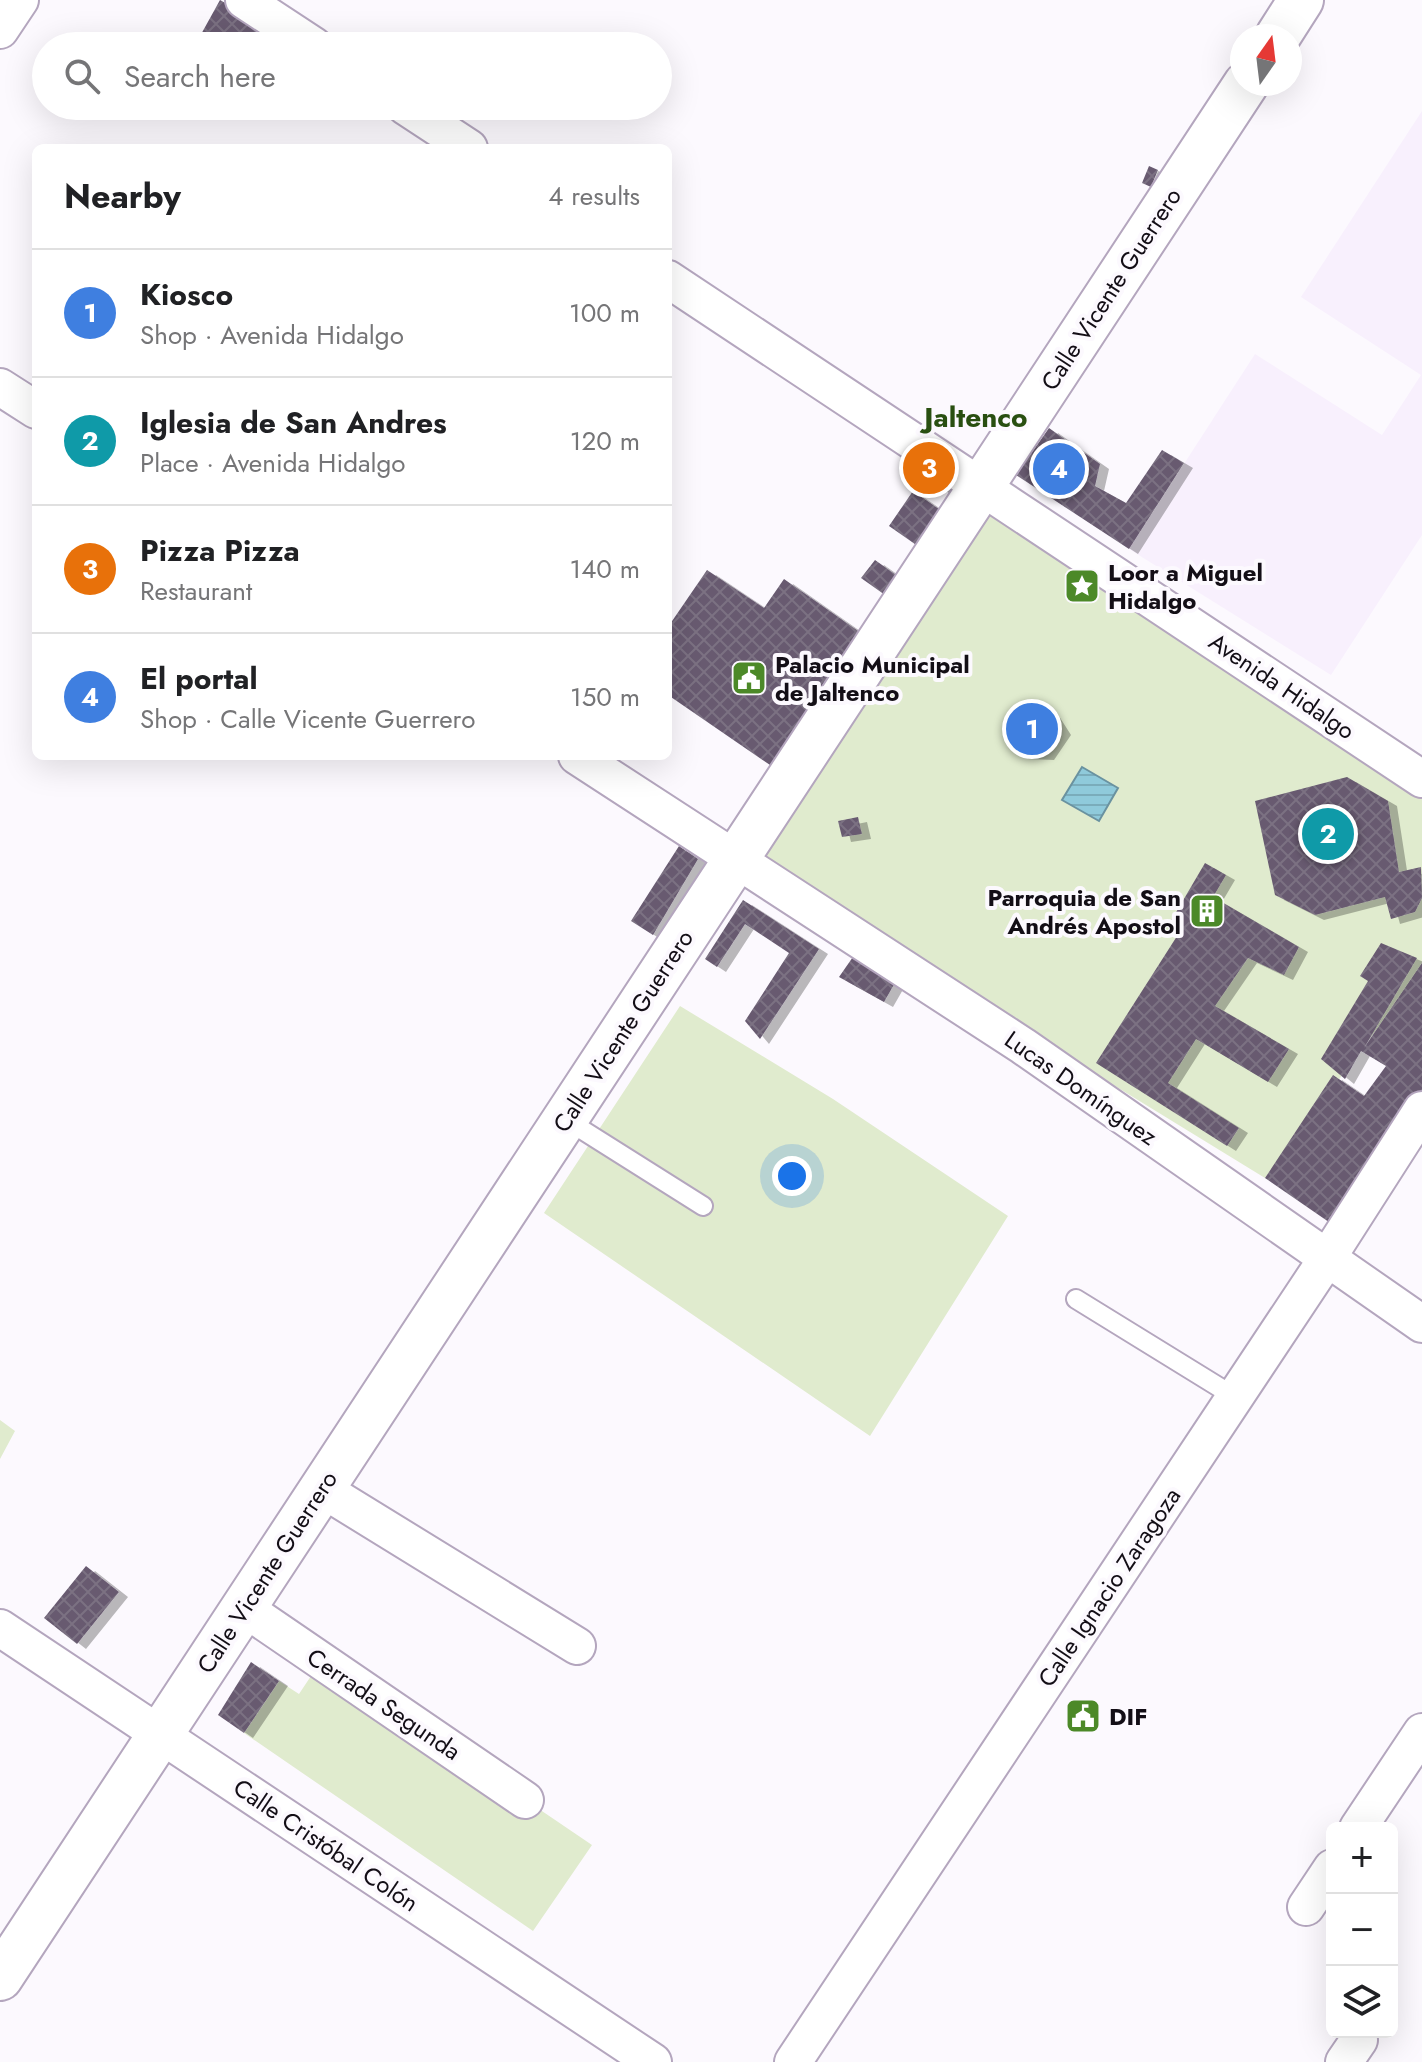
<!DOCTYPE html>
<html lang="en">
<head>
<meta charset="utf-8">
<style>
  body { margin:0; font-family:Jost,sans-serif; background:#f2f2f2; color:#202124 }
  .controls { position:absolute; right:24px; bottom:24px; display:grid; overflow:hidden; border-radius:12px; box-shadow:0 8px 32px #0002 }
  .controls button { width:72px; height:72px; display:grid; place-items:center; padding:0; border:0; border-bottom:2px solid #e0e0e0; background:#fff; color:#202124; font:40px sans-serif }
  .compass { position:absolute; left:1230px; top:24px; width:72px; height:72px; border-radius:50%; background:#fff; box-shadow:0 8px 32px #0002; rotate:14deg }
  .you { position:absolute; left:792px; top:1176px; width:28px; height:28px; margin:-20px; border:6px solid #fff; border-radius:50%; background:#1a73e8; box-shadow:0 0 0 12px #1a73e833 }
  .badge { display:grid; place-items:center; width:52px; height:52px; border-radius:50%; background:#7c3aed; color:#fff; font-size:26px; font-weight:700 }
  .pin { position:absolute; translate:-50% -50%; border:4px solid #fff; box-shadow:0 2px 8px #0006 }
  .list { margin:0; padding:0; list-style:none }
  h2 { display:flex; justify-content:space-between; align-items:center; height:104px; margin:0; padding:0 32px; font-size:34px }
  h2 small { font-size:26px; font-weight:400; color:#757577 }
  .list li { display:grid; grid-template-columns:52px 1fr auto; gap:24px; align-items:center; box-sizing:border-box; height:128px; padding:0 32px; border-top:2px solid #e0e0e0 }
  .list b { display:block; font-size:30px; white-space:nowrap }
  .list p { margin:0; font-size:26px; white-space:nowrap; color:#757577 }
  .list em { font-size:26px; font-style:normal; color:#757577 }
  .icon { flex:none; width:44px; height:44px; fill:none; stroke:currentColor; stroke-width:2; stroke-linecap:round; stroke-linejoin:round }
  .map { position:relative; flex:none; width:1422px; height:2062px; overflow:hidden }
  .search { position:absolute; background:#fff; box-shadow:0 8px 32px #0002; left:32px; top:32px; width:640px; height:88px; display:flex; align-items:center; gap:20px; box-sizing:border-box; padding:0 28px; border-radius:44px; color:#757577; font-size:30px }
  .panel { position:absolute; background:#fff; box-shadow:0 8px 32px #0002; left:32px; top:144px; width:640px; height:616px; border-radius:12px }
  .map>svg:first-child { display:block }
  .built { fill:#f8f0fd }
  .park { fill:#e0ebce }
  .water { fill:url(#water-rules); stroke:#6a92a0; stroke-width:2 }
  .building { fill:url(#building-cross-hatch); filter:url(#shadow) }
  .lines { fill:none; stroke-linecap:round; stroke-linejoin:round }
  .service-casing { stroke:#b4a6be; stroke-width:22 }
  .minor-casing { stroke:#b4a6be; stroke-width:40 }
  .tertiary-casing { stroke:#b4a6be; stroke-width:48 }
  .service { stroke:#fff; stroke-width:18 }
  .minor { stroke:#fff; stroke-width:36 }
  .tertiary { stroke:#fff; stroke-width:44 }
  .labels { text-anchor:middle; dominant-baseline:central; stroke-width:8; stroke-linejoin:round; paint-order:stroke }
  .street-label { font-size:24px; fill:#130e16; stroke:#fcf9fe }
  .poi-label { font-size:24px; font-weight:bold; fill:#130e16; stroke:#fcf9fe; text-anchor:start }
  .quarter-label { font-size:28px; font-weight:bold; fill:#294f11; stroke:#fcf9fe }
</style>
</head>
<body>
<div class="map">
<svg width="1422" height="2062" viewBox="0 0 1422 2062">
  <defs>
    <pattern id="water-rules" width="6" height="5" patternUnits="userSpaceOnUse" patternTransform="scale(2)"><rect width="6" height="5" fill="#8fcadb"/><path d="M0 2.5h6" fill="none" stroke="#7aacbb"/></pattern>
    <pattern id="building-cross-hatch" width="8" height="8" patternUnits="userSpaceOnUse" patternTransform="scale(2)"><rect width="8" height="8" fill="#675a70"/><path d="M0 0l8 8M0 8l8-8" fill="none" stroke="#7b7182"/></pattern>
    <filter id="shadow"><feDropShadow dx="9" dy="5" stdDeviation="0" flood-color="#0004"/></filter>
  </defs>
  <rect width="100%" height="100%" fill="#fcf9fe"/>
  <!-- built -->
  <path class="built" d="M1422,111V535L1331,675L1129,549L1255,354L1382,435L1421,375L1301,297Z"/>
  <!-- park -->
  <path class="park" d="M989,499L1422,781V969L1265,1178L748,861Z
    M680,1006L833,1099L1008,1216L870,1436L544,1213Z
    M0,1420L15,1431L0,1459Z
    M321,1661L592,1845L533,1931L244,1733L279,1681L299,1694Z"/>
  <!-- water -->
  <path class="water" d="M1082,767L1118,788L1099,821L1062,800Z"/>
  <!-- building -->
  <path class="building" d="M220,0L264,25L254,46H213L199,38Z
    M1149,166L1158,170L1151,187L1142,183Z
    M1049,428L1100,464L1095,486L1126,503L1162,450L1184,463L1129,549L1016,475Z
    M919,448L952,471L940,488L907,465Z
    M913,491L946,514L922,549L889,526Z
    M875,560L899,577L885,595L861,578Z
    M707,570L764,608L784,579L861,633L770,765L668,695V627Z
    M1021,705L1048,708L1062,730L1045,755L1019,754L1003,728Z
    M1347,777L1388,801L1399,872L1421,867L1422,898L1415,912L1391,919L1385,897L1315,915L1275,895L1255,801Z
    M858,817L862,834L842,837L838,821Z
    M679,846L698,859L653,935L631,921Z
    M1205,863L1226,875L1213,897L1299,947L1284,975L1248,958L1215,1006L1289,1049L1268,1082L1196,1039L1168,1083L1239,1128L1227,1146L1096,1063L1179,933L1168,926Z
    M743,900L819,949L760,1039L745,1021L789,953L745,924L717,967L705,959Z
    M1381,943L1417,958L1364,1048L1422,963V1100L1339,1229L1265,1178L1333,1075L1364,1096L1386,1066L1361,1051L1345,1079L1321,1059L1368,981L1360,976Z
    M855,954L896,981L884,1002L839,977Z
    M86,1566L119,1592L77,1644L44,1618Z
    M251,1662L279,1681L244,1733L218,1715Z"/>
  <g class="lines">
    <defs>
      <path id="service" d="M565,1119L703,1206
        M1076,1299L1235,1397"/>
      <path id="minor" d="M244,0L314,46
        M0,30L20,0
        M405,106L469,148
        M668,279L1422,779
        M0,387L36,410
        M577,756L1023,1046L1422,1324
        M322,1489L577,1646
        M244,1608L525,1800
        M0,1628L653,2062
        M1358,1828L1422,1732
        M1306,1907L1332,1868
        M793,2062L1326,1260L1422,1110
        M1344,2062L1359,2040"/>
      <path id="tertiary" d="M1278,36L1301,0
        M0,1978L1246,84"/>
    </defs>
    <!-- service casing -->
    <use href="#service" class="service-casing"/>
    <!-- minor casing -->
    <use href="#minor" class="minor-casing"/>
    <!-- tertiary casing -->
    <use href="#tertiary" class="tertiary-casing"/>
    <!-- service -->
    <use href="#service" class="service"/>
    <!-- minor -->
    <use href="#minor" class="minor"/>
    <!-- tertiary -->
    <use href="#tertiary" class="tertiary"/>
  </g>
  <!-- icons -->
  <defs>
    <symbol id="sight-square" viewBox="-11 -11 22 22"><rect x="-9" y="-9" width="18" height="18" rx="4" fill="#4c8928" stroke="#fcf9fe"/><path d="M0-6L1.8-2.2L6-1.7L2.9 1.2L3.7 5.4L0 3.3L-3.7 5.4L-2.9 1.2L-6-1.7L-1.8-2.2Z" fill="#fff"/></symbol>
    <symbol id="civic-square" viewBox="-11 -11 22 22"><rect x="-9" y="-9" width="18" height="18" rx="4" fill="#4c8928" stroke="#fcf9fe"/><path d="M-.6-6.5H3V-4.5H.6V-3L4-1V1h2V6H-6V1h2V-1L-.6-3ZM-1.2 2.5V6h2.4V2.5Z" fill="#fff"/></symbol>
    <symbol id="building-square" viewBox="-11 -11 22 22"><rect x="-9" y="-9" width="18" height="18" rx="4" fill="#4c8928" stroke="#fcf9fe"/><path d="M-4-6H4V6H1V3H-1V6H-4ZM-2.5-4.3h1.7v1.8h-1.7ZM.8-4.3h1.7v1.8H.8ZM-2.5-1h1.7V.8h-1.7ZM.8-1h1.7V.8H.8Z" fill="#fff"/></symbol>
  </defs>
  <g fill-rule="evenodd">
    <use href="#sight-square" x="1062" y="566" width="40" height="40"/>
    <use href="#civic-square" x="729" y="658" width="40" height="40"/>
    <use href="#building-square" x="1187" y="891" width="40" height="40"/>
    <use href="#civic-square" x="1063" y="1696" width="40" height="40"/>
  </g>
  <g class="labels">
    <!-- street labels -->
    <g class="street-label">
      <text transform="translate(1111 289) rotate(-57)">Calle Vicente Guerrero</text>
      <text transform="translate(1282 686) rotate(34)">Avenida Hidalgo</text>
      <text transform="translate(623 1031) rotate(-57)">Calle Vicente Guerrero</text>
      <text transform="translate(1081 1088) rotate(35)">Lucas Domínguez</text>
      <text transform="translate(267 1572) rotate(-57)">Calle Vicente Guerrero</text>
      <text transform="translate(1109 1587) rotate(-56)">Calle Ignacio Zaragoza</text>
      <text transform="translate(384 1704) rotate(34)">Cerrada Segunda</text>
      <text transform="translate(326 1845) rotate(34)">Calle Cristóbal Colón</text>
    </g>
    <!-- poi labels -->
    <g class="poi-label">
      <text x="1108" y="572">Loor a Miguel<tspan x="1108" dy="28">Hidalgo</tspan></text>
      <text x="775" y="664">Palacio Municipal<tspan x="775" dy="28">de Jaltenco</tspan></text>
      <text x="1181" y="897" text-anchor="end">Parroquia de San<tspan x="1181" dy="28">Andrés Apostol</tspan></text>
      <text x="1109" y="1716">DIF</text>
    </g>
    <!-- quarter labels -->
    <g class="quarter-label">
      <text x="976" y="417">Jaltenco</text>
    </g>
  </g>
</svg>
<div class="controls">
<button>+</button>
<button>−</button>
<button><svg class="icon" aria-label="layers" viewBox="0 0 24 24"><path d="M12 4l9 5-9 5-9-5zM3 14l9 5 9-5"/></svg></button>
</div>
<svg class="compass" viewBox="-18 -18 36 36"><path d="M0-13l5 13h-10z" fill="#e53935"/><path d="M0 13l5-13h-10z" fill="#757577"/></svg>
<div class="you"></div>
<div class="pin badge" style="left:1032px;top:729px;background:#3f7fe0">1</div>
<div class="pin badge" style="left:1328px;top:834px;background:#0f9aa8">2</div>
<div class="pin badge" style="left:929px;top:468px;background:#e8710a">3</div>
<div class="pin badge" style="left:1059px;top:469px;background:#3f7fe0">4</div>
<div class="search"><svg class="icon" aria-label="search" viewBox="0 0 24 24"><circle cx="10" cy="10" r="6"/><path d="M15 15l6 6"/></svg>Search here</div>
<section class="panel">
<h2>Nearby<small>4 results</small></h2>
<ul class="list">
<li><span class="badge" style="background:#3f7fe0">1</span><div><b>Kiosco</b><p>Shop · Avenida Hidalgo</p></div><em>100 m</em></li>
<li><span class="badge" style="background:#0f9aa8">2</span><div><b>Iglesia de San Andres</b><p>Place · Avenida Hidalgo</p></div><em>120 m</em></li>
<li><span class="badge" style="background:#e8710a">3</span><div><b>Pizza Pizza</b><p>Restaurant</p></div><em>140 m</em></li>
<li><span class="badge" style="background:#3f7fe0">4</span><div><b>El portal</b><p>Shop · Calle Vicente Guerrero</p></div><em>150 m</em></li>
</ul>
</section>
</div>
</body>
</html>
